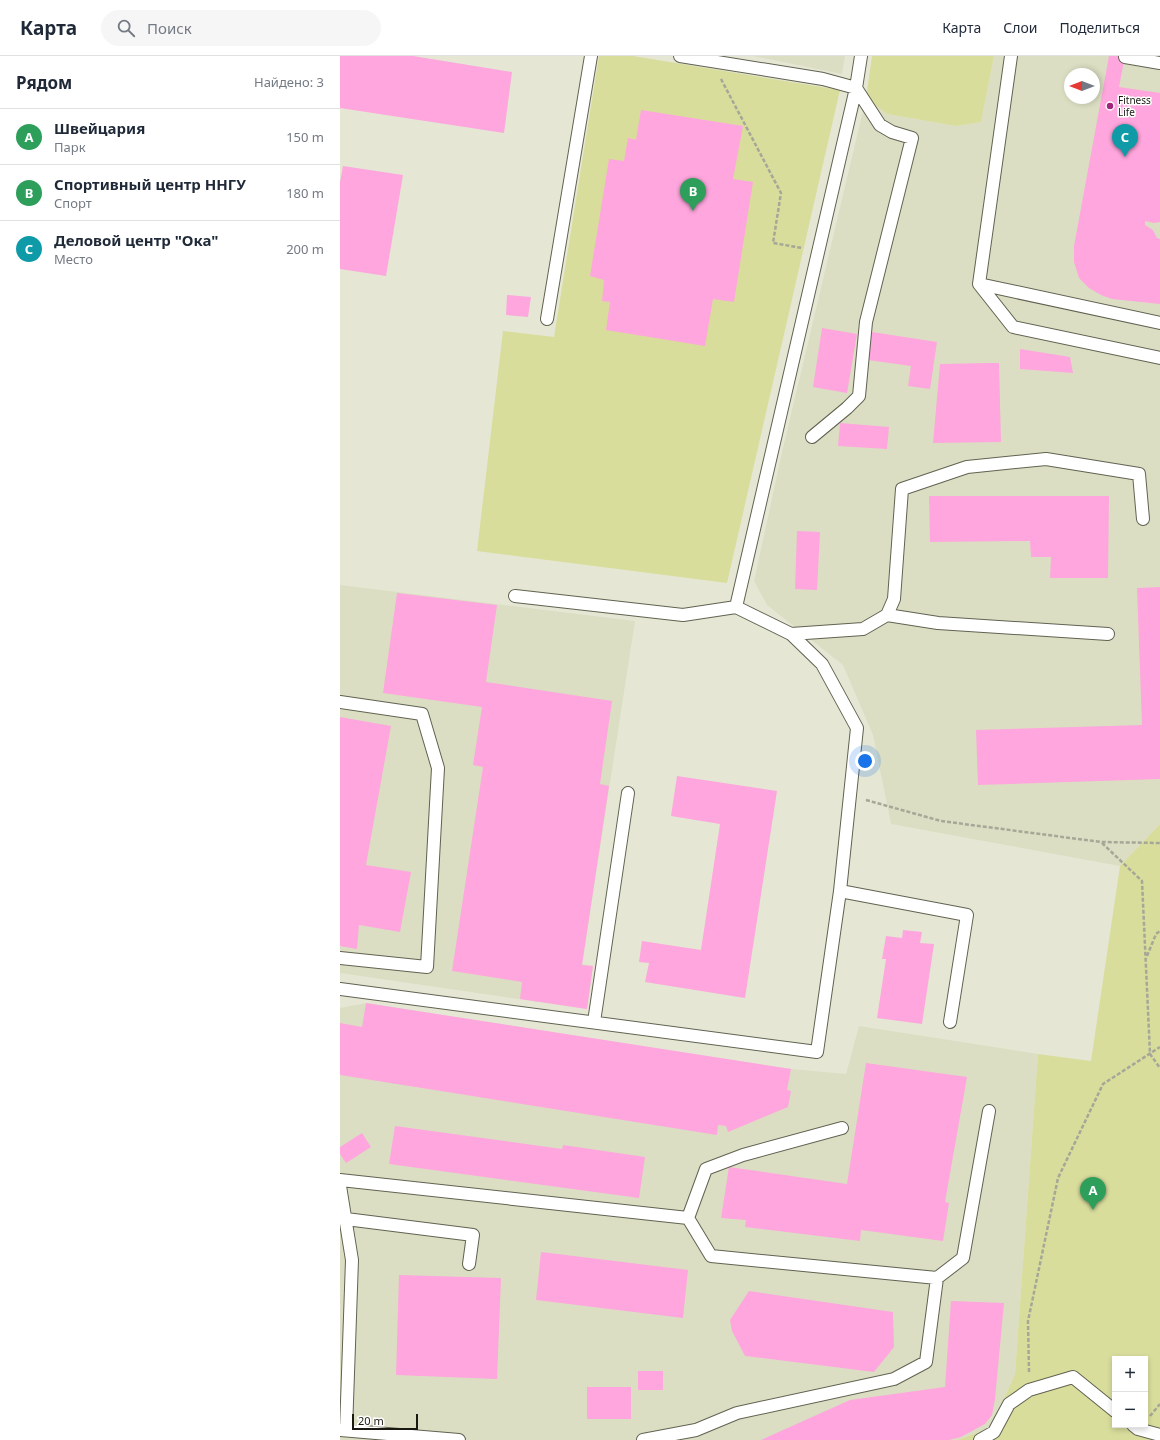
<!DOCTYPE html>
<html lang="ru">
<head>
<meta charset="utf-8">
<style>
  body { margin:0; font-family:"Noto Sans",sans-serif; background:#f6f6f7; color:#1f2937 }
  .controls { position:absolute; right:12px; bottom:12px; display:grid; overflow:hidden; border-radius:0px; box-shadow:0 2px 6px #0003 }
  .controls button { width:36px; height:36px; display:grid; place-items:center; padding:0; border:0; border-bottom:1px solid #e0e1e3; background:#fff; color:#1f2937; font:20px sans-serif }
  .compass { position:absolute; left:724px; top:12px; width:36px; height:36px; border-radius:50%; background:#fff; box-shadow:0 2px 6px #0003; rotate:270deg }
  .scale { position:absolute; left:12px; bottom:10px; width:66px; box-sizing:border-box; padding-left:4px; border:2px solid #191912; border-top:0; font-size:11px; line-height:14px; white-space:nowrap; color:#191912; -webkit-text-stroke:3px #fff; paint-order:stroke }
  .you { position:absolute; left:525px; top:705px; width:14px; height:14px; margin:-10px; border:3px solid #fff; border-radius:50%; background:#1a73e8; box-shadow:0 0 0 6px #1a73e833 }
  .badge { display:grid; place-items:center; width:26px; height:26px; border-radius:50%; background:#db2777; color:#fff; font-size:13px; font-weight:700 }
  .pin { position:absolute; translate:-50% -33px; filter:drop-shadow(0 1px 2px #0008) }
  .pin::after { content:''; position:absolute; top:21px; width:14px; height:12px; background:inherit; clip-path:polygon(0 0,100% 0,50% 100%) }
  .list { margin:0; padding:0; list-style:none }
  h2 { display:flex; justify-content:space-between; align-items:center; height:52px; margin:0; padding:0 16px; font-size:17px }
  h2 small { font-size:13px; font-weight:400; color:#747a83 }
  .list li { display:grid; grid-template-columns:26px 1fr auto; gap:12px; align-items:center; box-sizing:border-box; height:56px; padding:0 16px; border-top:1px solid #e0e1e3 }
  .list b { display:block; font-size:15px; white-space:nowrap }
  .list p { margin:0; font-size:13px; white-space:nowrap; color:#747a83 }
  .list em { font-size:13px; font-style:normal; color:#747a83 }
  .icon { flex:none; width:22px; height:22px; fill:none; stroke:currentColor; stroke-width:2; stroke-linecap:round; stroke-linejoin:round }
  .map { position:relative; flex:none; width:820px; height:1384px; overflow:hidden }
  header { display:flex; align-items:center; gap:24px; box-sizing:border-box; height:56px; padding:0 20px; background:#fff; border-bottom:1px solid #e0e1e3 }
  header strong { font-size:19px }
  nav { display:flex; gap:22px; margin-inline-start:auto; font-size:14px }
  .search { width:280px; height:36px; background:#f6f6f7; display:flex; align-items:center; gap:10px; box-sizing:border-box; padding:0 14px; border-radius:22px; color:#747a83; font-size:15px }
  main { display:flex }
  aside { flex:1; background:#fff }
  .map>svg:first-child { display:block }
  .built { fill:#dcdec3; fill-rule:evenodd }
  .green { fill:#d9dd9c; fill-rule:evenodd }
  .building { fill:#fea6dd }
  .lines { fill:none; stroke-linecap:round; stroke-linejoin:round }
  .service-casing { stroke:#616251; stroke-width:14 }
  .path { stroke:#a5a797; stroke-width:2.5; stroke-dasharray:4 2; stroke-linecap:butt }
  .service { stroke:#fff; stroke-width:12 }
  .poi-dot { fill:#a0277d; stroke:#fff; stroke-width:1.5 }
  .labels { text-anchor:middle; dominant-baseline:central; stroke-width:3; stroke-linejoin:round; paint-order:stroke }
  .poi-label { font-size:10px; fill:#191912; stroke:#fff; text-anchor:start }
</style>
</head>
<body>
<header>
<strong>Карта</strong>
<div class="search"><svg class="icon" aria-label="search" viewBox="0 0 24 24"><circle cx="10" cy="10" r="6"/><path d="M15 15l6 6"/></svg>Поиск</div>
<nav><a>Карта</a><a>Слои</a><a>Поделиться</a></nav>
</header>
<main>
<aside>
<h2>Рядом<small>Найдено: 3</small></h2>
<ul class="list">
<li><span class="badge" style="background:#2e9e5b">A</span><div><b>Швейцария</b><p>Парк</p></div><em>150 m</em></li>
<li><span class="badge" style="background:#2e9e5b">B</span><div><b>Спортивный центр ННГУ</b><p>Спорт</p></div><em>180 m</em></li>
<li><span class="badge" style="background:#0f9aa8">C</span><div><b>Деловой центр &quot;Ока&quot;</b><p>Место</p></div><em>200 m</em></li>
</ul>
</aside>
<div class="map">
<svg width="820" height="1384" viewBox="0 0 820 1384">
  <rect width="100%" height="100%" fill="#e5e7d4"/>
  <!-- built -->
  <path class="built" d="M413,0H505L502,18Z
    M654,0H820V768L780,810L551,768L533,679L503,609L427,549L414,525L443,392L526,42L547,58L616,70L641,66ZM730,18H754V42H730Z
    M0,529L295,565L242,908L253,910L247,953L0,917Z
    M26,947L388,1004L451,1013L506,1018L519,970L698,998L675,1318L651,1372L617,1384H0V952Z"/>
  <!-- green -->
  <path class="green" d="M259,0H293L500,34L387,527L137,495L163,275L214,281Z
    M532,0H654L641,66L616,70L547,58L526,42Z
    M820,768V1384H617L651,1372L675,1318L698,998L751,1005L780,810ZM775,1303H805V1369H775Z"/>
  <!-- building -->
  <path class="building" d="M0,0H73L172,16L164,77L0,52Z
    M769,0H785L779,31L820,37V166L814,167L805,165V169L813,174L817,182L820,183V248L772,243L761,239L749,232L739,222L734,206V190Z
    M301,54L403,70L393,123L413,126L394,246L373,243L365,290L266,274L270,246L262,245L264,224L250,220L269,103L284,105L288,82L296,84Z
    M3,110L63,119L46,220L0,213V126Z
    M167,239L191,241L188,261L166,259Z
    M482,272L517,278L507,337L473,331Z
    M532,276L597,286L590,333L568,330L571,310L528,304Z
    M680,293L730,301L733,317L680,313Z
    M648,307H659L661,386L593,387L600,308Z
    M500,367L549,371L547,393L498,390Z
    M589,440H769L768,522H710L711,501H691L690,485L590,486Z
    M457,475L480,476L477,534L455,533Z
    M820,531V723L638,729L636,674L802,669L797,532Z
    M57,537L157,549L146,626L272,645L260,728L269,730L242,909L253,910L247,953L180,943L182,926L112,915L143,711L133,709L142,651L43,637Z
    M0,661L51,670L26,809L71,816L60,876L19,869L17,893L0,890Z
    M337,720L437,735L405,942L305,926L309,907L299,906L302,885L361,894L380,768L331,760Z
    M563,874L582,876L580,887L594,888L582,968L537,962L546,903H542L546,880L562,882Z
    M26,947L451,1013L447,1034L451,1035L448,1051L388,1076L386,1070L378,1069L377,1079L0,1019V967L22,971Z
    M526,1007L627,1021L605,1146L609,1147L603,1185L521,1174L520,1185L405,1171L406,1164L381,1162L389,1111L507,1128Z
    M55,1070L222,1093L223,1089L305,1101L299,1142L49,1108Z
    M22,1077L31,1091L6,1107L0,1098V1091Z
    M201,1196L348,1214L343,1262L196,1244Z
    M59,1219L161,1222L157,1323L56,1319Z
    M409,1235L553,1256L554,1291L534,1316L405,1300L392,1275L390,1264Z
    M611,1245L664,1247L655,1343L652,1359L645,1368L621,1381L609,1384H421L510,1344L605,1331Z
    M298,1315H323V1334H298Z
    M247,1331H291V1363H247Z"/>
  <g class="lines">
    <defs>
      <path id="service" d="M340,0L483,23L516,32L540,69L552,76L572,82L526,266L519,340L507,352L472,381
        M671,0L639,228L820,267
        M785,1L820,7
        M639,228L673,271L820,302
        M207,263L251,0
        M175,540L343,559L396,551
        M547,559L598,567L768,578
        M451,578L523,573L547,559L554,543L562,433L627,411L706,403L799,418L803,463
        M0,646L82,658L98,712L87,911L0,902
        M500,835L627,859L610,966
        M0,933L477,996L500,835L517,672L482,608L451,578L396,551L516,32L521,0
        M254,966L288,737
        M0,1124L348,1162L366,1113L403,1099L502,1072
        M0,1130L12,1204L6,1374
        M348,1162L371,1200L597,1222L623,1202L649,1055
        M6,1163L133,1179L129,1208
        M793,1369L798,1373L820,1379
        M0,1374L119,1384
        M303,1384L356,1374L397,1357L554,1323L586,1306L597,1222
        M640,1384L654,1376L669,1348L689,1334L733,1321L775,1355"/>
    </defs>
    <!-- service casing -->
    <use href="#service" class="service-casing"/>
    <!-- path -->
    <path class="path" d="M381,23L441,137L433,187L462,192
      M526,744L601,765L761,786L820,787
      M762,787L802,825L810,998L820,1012
      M807,900L816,878L820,875
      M689,1316L688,1265L718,1122L763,1028L820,991
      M810,1360L820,1348"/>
    <!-- service -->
    <use href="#service" class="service"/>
  </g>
  <!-- markers -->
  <circle class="poi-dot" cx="770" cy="50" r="4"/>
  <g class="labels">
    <!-- poi labels -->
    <g class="poi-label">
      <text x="778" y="44">Fitness<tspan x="778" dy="12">Life</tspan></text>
    </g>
  </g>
</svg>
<div class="controls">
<button>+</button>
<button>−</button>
</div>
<svg class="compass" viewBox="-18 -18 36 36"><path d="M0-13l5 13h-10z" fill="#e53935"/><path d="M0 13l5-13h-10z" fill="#747a83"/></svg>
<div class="scale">20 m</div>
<div class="you"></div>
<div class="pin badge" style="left:753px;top:1154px;background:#2e9e5b">A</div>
<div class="pin badge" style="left:353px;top:155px;background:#2e9e5b">B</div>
<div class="pin badge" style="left:785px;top:101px;background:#0f9aa8">C</div>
</div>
</main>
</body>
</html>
